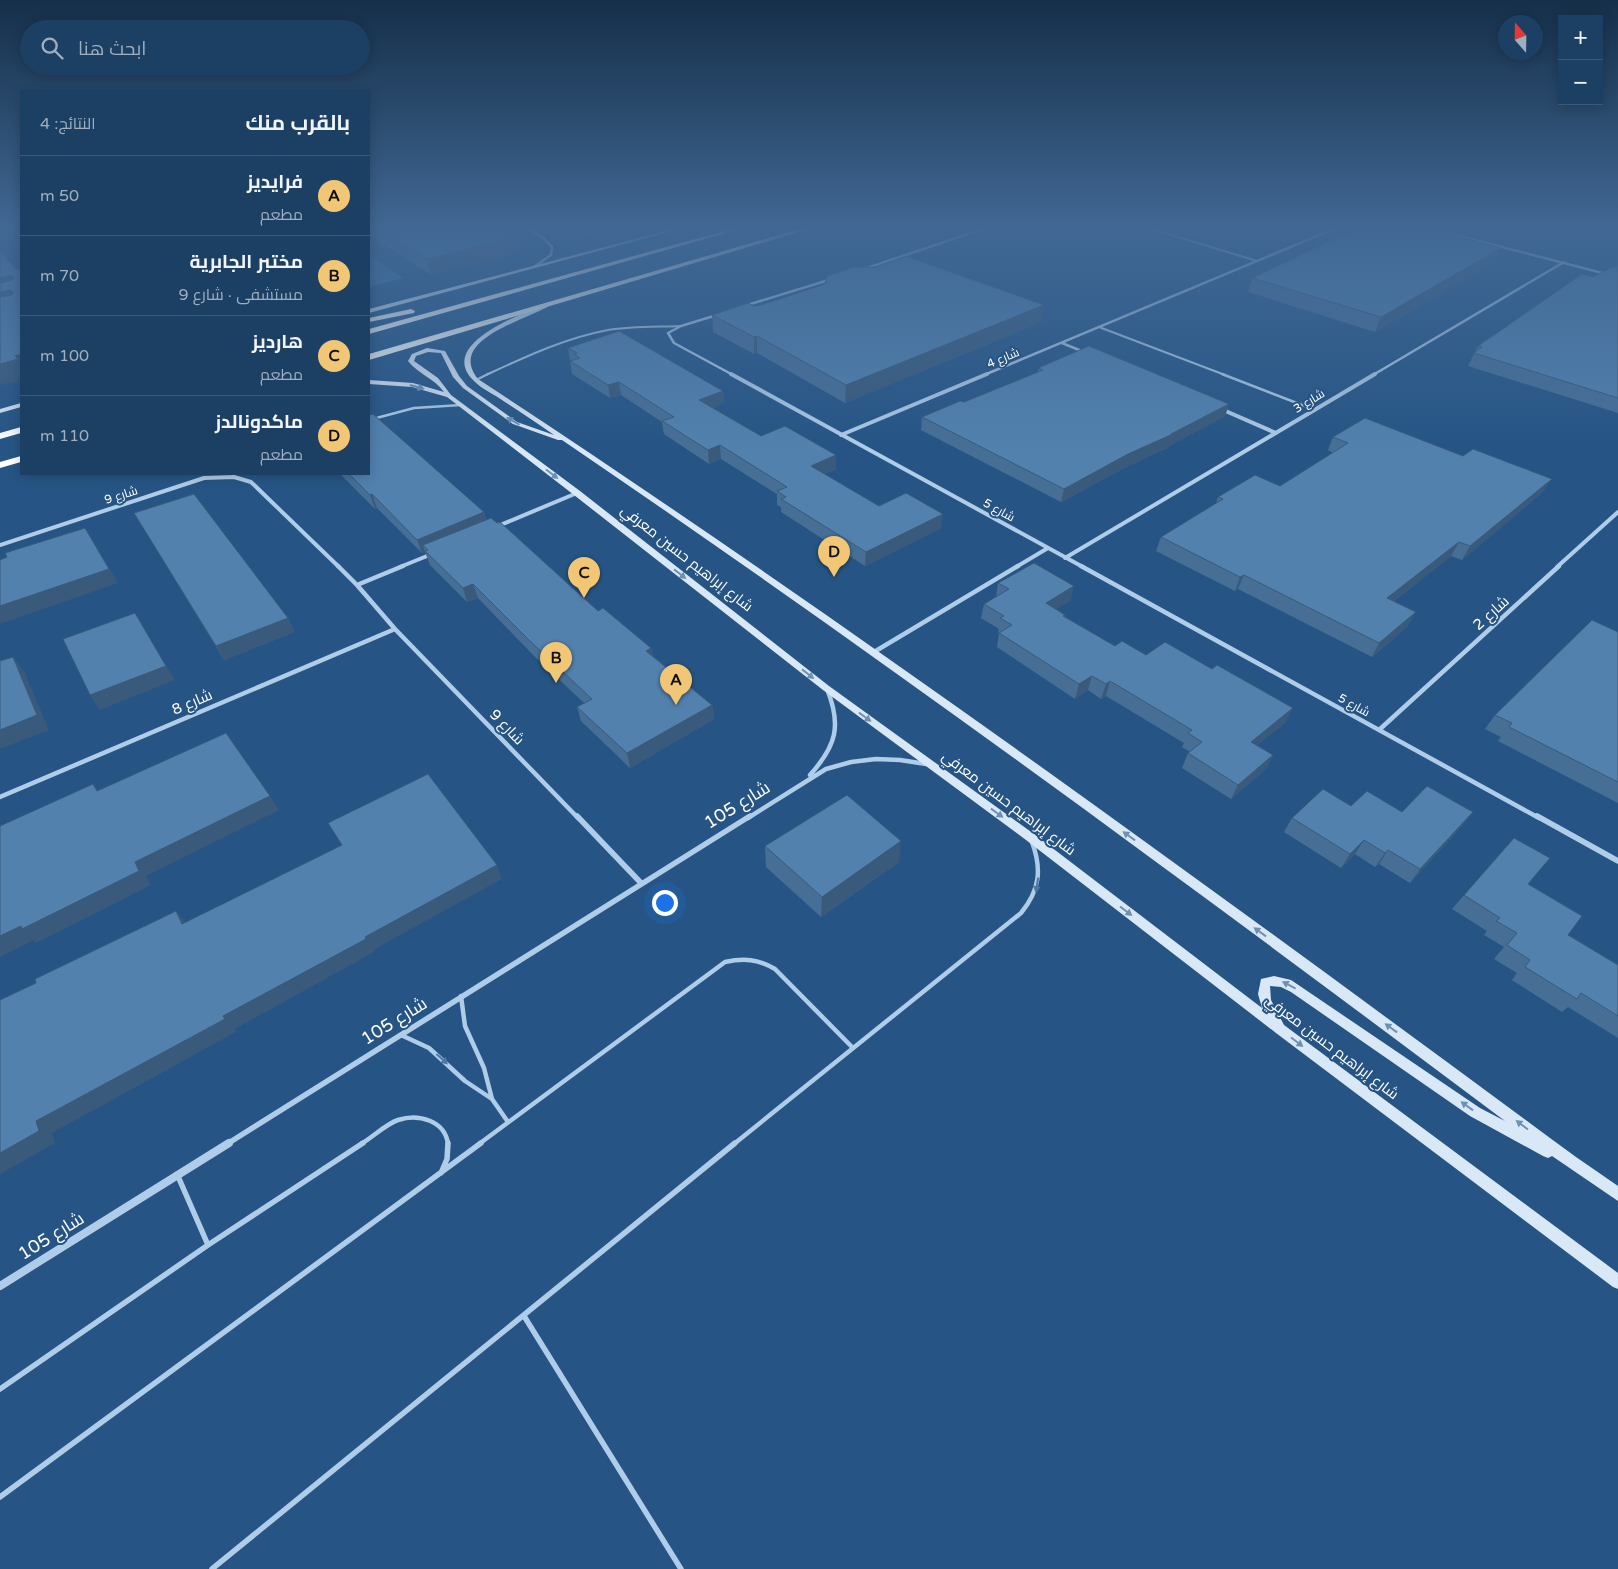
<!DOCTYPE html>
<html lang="ar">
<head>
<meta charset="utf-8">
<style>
  body { margin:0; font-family:"Varela Round",Cairo,sans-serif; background:#294b6d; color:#f1f3f6; direction:rtl }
  .controls { position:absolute; right:15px; top:15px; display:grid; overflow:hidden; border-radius:0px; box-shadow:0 2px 12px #0003 }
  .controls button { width:45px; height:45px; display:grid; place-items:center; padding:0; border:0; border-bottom:1px solid #3a5978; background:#1c4064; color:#f1f3f6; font:25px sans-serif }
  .compass { position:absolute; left:1498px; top:15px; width:45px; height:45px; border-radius:50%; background:#1c4064; box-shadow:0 2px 12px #0003; rotate:340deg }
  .you { position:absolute; left:664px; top:902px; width:18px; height:18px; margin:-12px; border:4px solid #fff; border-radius:50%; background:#1a73e8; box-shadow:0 0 0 8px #1a73e833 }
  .badge { display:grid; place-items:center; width:32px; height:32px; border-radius:50%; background:#f1c674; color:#111; font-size:16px; font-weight:700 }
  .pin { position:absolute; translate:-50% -41px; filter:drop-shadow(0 1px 2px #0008) }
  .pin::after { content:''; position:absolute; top:26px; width:18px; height:15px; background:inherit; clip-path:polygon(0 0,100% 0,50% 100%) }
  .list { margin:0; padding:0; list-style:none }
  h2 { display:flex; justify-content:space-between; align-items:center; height:65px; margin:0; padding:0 20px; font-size:21px }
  h2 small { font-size:16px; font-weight:400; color:#a0afbf }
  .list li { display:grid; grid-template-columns:32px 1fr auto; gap:15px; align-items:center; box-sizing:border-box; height:80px; padding:0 20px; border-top:1px solid #3a5978 }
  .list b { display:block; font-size:19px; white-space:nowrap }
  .list p { margin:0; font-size:16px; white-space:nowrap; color:#a0afbf }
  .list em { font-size:16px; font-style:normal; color:#a0afbf }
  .icon { flex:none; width:28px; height:28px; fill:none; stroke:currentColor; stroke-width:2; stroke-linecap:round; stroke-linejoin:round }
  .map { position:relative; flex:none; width:1618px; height:1569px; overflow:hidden; direction:ltr }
  .search { position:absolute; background:#1c4064; box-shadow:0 2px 12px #0003; left:20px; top:20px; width:350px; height:55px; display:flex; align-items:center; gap:12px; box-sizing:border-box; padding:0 18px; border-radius:28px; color:#a0afbf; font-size:19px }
  .panel { position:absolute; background:#1c4064; box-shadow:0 2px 12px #0003; left:20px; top:90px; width:350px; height:385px; border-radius:0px; direction:rtl }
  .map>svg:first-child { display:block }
  .green { fill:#3a6fa1 }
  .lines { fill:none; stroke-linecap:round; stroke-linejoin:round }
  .lane-far3 { stroke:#afcce8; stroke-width:2 }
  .lane-far2 { stroke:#afcce8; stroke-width:2.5 }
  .lane-far1 { stroke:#afcce8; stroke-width:4.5 }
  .lane { stroke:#afcce8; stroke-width:5.5 }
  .street-far4 { stroke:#afcce8; stroke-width:2.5 }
  .street-far3 { stroke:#afcce8; stroke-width:4 }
  .street-far2 { stroke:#afcce8; stroke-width:4.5 }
  .street-far1 { stroke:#afcce8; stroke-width:5.5 }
  .street { stroke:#afcce8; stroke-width:8 }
  .secondary { fill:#d9e8f7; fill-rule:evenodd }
  .highway { fill:#fff; fill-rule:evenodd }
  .wall { fill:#476f96 }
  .shaded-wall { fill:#395a7a }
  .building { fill:#5281ae; stroke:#395a7a }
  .oneway { fill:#6e90b3 }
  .oneway2 { fill:#4f79a3 }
  .labels { text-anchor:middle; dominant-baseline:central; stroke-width:4; stroke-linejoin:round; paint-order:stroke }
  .far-street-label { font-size:12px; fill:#fff; stroke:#265585 }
  .street-label { font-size:15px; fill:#fff; stroke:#265585 }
  .near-street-label { font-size:18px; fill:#fff; stroke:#265585 }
</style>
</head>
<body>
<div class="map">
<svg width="1618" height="1569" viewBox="0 0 1618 1569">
  <rect width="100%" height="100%" fill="#265585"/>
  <!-- green -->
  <path class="green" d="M369,255L403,278L369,287Z"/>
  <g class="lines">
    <!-- lane-far3 -->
    <path class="lane-far3" d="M1148,228L1257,261
      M1099,327L1225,375
      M486,375C525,357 565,338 608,330C632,326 657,327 681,326"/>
    <!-- lane-far2 -->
    <path class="lane-far2" d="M1222,374L1315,410
      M476,380L488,374
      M369,420L414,408L461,405"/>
    <!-- lane-far1 -->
    <path class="lane-far1" d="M461,996L465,1026L484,1068L492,1099L508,1122
      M401,1035L429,1048L465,1081L492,1099
      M361,1144C373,1137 386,1124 398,1120C419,1113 445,1121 448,1144
      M479,1144L725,962C744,958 758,959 775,969L853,1048
      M734,1144L1021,913C1040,890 1042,869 1032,842"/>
    <!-- lane -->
    <path class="lane" d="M441,1173L447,1159L448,1143
      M177,1174L208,1245
      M524,1316L681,1569
      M0,1389L208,1245L363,1143
      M0,1497L481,1143
      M212,1569L735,1143"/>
    <!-- street-far4 -->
    <path class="street-far4" d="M525,228L542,237L552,247L551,255L534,267
      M1428,228L1618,277
      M864,269L986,228
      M744,306L832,279
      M717,315L681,326L668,333L674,343L733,375
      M1062,343L1084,352
      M984,375L1336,228
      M1373,375L1564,262"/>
    <!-- street-far3 -->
    <path class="street-far3" d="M731,374L1083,567
      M1221,409L1276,433
      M841,435L987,374
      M498,526L577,493
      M0,545L204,478L234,477L251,482L339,567
      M1065,558L1375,374
      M400,567L432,554
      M1016,567L1048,548
      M1557,567L1618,512"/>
    <!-- street-far2 -->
    <path class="street-far2" d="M338,566L357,585L395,629L578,818
      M1081,566L1539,818
      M357,585L403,566
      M874,652L1018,566
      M1379,730L1559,566
      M810,775C836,746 842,726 827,689
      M0,797L395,629
      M748,818L826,769L851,762L876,759L900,760L926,764"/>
    <!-- street-far1 -->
    <path class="street-far1" d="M577,816L641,883
      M1537,816L1618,861
      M227,1144L750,816"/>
    <!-- street -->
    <path class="street" d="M0,1286L229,1143"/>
    <!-- secondary -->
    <path class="secondary" d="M677,228H683L369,313V309Z
      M544,305L549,306C527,320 446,339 478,379C853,625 1215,891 1576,1157L1618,1186V1201L1552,1156L1548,1158L1543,1156L1470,1116L1291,992L1281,987L1270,986L1271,1000L1284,1025L1618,1273V1289L1613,1287L1276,1033L1026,840L823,690L574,495L447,397L412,387L369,384V380L413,383L444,392C434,378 418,374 408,361L412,354L427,348L445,351L459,376L467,386L517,422L554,435C536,422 517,410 499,398C491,393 481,388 474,381C436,345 521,314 544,305ZM428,352L441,353L453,377L463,388L513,424L558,440H562C883,658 1195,889 1505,1121L1480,1108L1291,980L1274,976L1261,979L1258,994L1262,1008L1034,834L829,686L580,491L451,395L438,378L414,361L416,356Z
      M21,403V407L0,413V409Z"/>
    <!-- highway -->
    <path class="highway" d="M735,228H744L369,334V329Z
      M803,228H812L369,360V354Z
      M411,309L415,311L414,313L369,322V318Z
      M21,427V433L0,439V433Z
      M21,456V462L0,468V462Z"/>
  </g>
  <!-- wall -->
  <path class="wall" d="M369,228H527L528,233L511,255L431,275L369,235Z
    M560,228H614L591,236Z
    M1169,228H1250L1215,241Z
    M1494,262L1375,332L1248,292L1252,278Z
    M1618,267V413L1468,366L1478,346L1593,277Z
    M754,306L1041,322L845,403L757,353L754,354L713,332L712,315Z
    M568,348L723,391L724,403L713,408L761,436L836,455V469L824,474L879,506L941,528L865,566L781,512V507L777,505V494L721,459L709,464L664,434L662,422L621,395L610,398L572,374L570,361H571L570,360Z
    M1038,368L1229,404L1225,416L1169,446V447L1124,468L1061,502L921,430L922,417L964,402L1038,372Z
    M1333,437L1543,492L1462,560L1451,556L1394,601L1408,626L1372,657L1238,589L1235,591L1156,551L1161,537L1216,503L1218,497L1280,486L1333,453L1328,450Z
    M340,474H369L484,512L486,519L598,611L651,648L653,656L712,705L714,719L630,768L581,721L577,707L584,703L534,656L478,598L467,602L430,565L425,552L422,553L377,508L375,509Z
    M134,513L288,618L294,632L224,660Z
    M998,583L1071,600L1056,609L1065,615V617L1115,646L1146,655L1286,722L1257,745L1273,755L1266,769L1231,799L1182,768L1188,753L1190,752L1182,747L1184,743L1106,696L1101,699L1088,690L1075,699L997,647L999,633H998L999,629L981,618L984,604L996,597Z
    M1618,632V803L1498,741L1501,737L1485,729L1495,715Z
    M1351,806L1402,812L1462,826L1410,883L1379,864L1375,867L1355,854L1341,868L1284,832L1292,818Z
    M765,846L899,862L821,917L766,867Z
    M1528,884L1568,935L1618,965V1038L1568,1007L1562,1012L1512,980L1517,973L1494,959L1504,947L1484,935L1487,931L1452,909L1464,895Z"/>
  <!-- shaded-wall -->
  <path class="shaded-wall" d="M0,228H21V235L0,239Z
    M517,228H527L528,233L511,255L431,275L427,259Z
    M590,228H614L591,236Z
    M1218,228H1250L1215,241Z
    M1501,248L1494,262L1375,332L1381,317Z
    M11,275L21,292L11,290L20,307L0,311V278Z
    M1044,305L1041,322L845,403L846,385Z
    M757,336V353L754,354V337Z
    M21,354V380L0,385V364L15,356Z
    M619,382L621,395L610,398L608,385Z
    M723,391L724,403L700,413L699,400Z
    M1229,404L1225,416L1169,446V447L1124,468L1061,502L1064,489L1128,454L1171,434Z
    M720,445L721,459L709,464L708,450Z
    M836,455V469L811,479V466Z
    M1552,479L1543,492L1462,560L1470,546Z
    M372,494L377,508L375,509L370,495Z
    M484,512L488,526L423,545L425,552L422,553L417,540Z
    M943,514L941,528L865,566L866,552Z
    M85,528L118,583L0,624V606Z
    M1459,542L1451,556L1380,612L1387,598Z
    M1244,575L1238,589L1235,591L1240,577Z
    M473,584L478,598L467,602L463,588Z
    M1074,586L1071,600L1043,618L1046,603Z
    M1416,612L1408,626L1372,657L1379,643Z
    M135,613L175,680L100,710L90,695Z
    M288,618L294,632L224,660L216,646Z
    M651,648L654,662L646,651Z
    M13,657L24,671L49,730L0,749V730Z
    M1092,676L1088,690L1075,699L1079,684Z
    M1110,681L1106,696L1101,699L1106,684Z
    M712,705L714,719L630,768L627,753Z
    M1293,708L1286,722L1244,756L1251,742Z
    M1273,755L1266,769L1231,799L1238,785Z
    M270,796L279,810L146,876L151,885L36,943L33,940L0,957V936L135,862Z
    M1473,812L1462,826L1410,883L1420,869Z
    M1364,840L1355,854L1341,868L1350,854Z
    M901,841L899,862L821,917L822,897Z
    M1388,850L1379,864L1375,867L1385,853Z
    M497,865L502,879L373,950L374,952L235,1029L236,1032L52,1133L55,1143L0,1174V1153L36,1121L365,937Z
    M176,911L187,924H182Z"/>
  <!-- building -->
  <path class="building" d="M377,228H517L508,239L427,259Z
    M1357,228H1428L1501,248L1381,317L1252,278Z
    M0,251L16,269L21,268V354L15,356L18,359L0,364V297L12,295L14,293L11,290L0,292V283L12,280L14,277L11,275L0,278Z
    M906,256L1044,305L846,385L757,336L754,337L712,315L748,303L754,306L761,305L825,284L827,276L853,267H876Z
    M1614,266L1618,267V398L1474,353L1482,347L1478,346L1582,274L1593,277Z
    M619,331L723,391L699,400L761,436L785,426L836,455L811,466L879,506L906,493L943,514L866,552L781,499L786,497L777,491L787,487L720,445L708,450L662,421L674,417L619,382L608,385L570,361L580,358L574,354L577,353L568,348Z
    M1089,346L1229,404L1171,434H1173L1128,454L1064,489L922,417L960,401L964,402L1043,370L1038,368Z
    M373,414L484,512L417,540L372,494L370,495L349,474H369V415Z
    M1365,418L1463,456L1473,449L1552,479L1470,546L1459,542L1387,598L1416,612L1379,643L1244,575L1240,577L1161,537L1223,499L1218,497L1255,475L1280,486L1348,443L1333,437Z
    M194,494L288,618L216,646L134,513Z
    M491,518L497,523L500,522L598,611L603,608L651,648L646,651L712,705L627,753L577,707L592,699L531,642L473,584L463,588L425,551L428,550L423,545Z
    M85,528L109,569L0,606V560L7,557L5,553Z
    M1034,563L1074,586L1046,603L1065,615L1063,616L1115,646L1122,641L1146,655L1165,642L1212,669L1217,665L1293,708L1251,742L1273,755L1238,785L1188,753L1202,742L1188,733L1192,730L1110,681L1106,684L1092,676L1079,684L999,633L1012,625L1000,618L1004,616L984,604L1009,589L998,583Z
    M135,613L166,666L90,695L63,639Z
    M1592,620L1618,632V782L1509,727L1512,723L1495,715Z
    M13,657L37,715L0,730V661Z
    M226,733L270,796L135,862L139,871L22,929L21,926L0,936V826L93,784L97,791Z
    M428,774L497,865L365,937L366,939L223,1016L225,1019L36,1121L39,1131L0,1153V1000L36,983L35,979L176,911L182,924L342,845L328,823Z
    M1427,786L1473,812L1420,869L1388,850L1385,853L1364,840L1350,854L1292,818L1323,789L1351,806L1367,791L1402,812Z
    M847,795L901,841L822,897L765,846Z
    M1514,838L1550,858L1528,884L1582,916L1568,935L1618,965V1016L1581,993L1577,999L1525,967L1530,960L1507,945L1517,933L1496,921L1500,918L1464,895Z"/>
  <!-- one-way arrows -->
  <defs><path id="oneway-solid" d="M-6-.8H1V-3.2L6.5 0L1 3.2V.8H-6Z" transform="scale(1.25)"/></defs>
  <g class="oneway">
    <use href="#oneway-solid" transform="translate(417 387) rotate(15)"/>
    <use href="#oneway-solid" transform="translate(513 421) rotate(-150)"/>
    <use href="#oneway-solid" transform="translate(552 474) rotate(37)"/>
    <use href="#oneway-solid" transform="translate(680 574) rotate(38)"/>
    <use href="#oneway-solid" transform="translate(808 674) rotate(38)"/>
    <use href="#oneway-solid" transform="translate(865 717) rotate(36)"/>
    <use href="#oneway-solid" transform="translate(997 813) rotate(36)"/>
    <use href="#oneway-solid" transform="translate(1129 836) rotate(-144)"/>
    <use href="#oneway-solid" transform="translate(1126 911) rotate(37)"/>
    <use href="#oneway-solid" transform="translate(1260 932) rotate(-144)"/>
    <use href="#oneway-solid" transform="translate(1289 985) rotate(-152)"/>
    <use href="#oneway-solid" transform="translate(1391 1028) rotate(-144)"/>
    <use href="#oneway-solid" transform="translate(1297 1042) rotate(37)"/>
    <use href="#oneway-solid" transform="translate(1467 1106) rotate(-144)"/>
    <use href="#oneway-solid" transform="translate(1522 1125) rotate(-143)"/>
  </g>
  <g class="oneway2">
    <use href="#oneway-solid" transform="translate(1037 885) rotate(99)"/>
    <use href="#oneway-solid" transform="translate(442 1059) rotate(42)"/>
  </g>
  <!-- sky -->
  <linearGradient id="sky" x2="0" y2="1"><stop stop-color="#152f49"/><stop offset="0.51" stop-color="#416894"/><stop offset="1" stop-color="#416894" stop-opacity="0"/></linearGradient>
  <rect width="1618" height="447" fill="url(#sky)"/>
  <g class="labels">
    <!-- far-street labels -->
    <g class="far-street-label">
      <text transform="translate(1003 358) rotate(-23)">شارع 4</text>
      <text transform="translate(1309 401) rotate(-31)">شارع 3</text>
      <text transform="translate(121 495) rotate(-18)">شارع 9</text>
      <text transform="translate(999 510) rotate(29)">شارع 5</text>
      <text transform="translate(1354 705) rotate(29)">شارع 5</text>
    </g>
    <!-- street labels -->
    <g class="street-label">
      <text transform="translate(687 558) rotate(38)">شارع إبراهيم حسين معرفي</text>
      <text transform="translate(1491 613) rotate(-42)">شارع 2</text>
      <text transform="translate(192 702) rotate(-23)">شارع 8</text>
      <text transform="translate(507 727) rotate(46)">شارع 9</text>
      <text transform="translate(1009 803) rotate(37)">شارع إبراهيم حسين معرفي</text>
      <text transform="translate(1332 1047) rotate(37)">شارع إبراهيم حسين معرفي</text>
    </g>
    <!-- near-street labels -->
    <g class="near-street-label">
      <text transform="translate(737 805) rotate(-32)">شارع 105</text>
      <text transform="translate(394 1021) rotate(-32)">شارع 105</text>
      <text transform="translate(51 1236) rotate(-32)">شارع 105</text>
    </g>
  </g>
</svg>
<div class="controls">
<button>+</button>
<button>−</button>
</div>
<svg class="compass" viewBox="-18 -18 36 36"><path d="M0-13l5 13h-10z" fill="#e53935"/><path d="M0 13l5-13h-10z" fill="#a0afbf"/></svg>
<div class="you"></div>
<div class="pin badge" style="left:676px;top:705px">A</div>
<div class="pin badge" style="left:556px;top:683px">B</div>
<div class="pin badge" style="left:584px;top:598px">C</div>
<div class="pin badge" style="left:834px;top:577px">D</div>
<div class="search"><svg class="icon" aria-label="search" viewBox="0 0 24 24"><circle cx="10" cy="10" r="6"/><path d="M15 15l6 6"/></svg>ابحث هنا</div>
<section class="panel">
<h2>بالقرب منك<small>النتائج: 4</small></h2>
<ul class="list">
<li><span class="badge">A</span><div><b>فرايديز</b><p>مطعم</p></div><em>50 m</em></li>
<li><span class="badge">B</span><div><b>مختبر الجابرية</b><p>مستشفى · شارع 9</p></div><em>70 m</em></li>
<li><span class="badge">C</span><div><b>هارديز</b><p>مطعم</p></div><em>100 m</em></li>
<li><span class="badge">D</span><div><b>ماكدونالدز</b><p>مطعم</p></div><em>110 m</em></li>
</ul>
</section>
</div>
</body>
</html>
